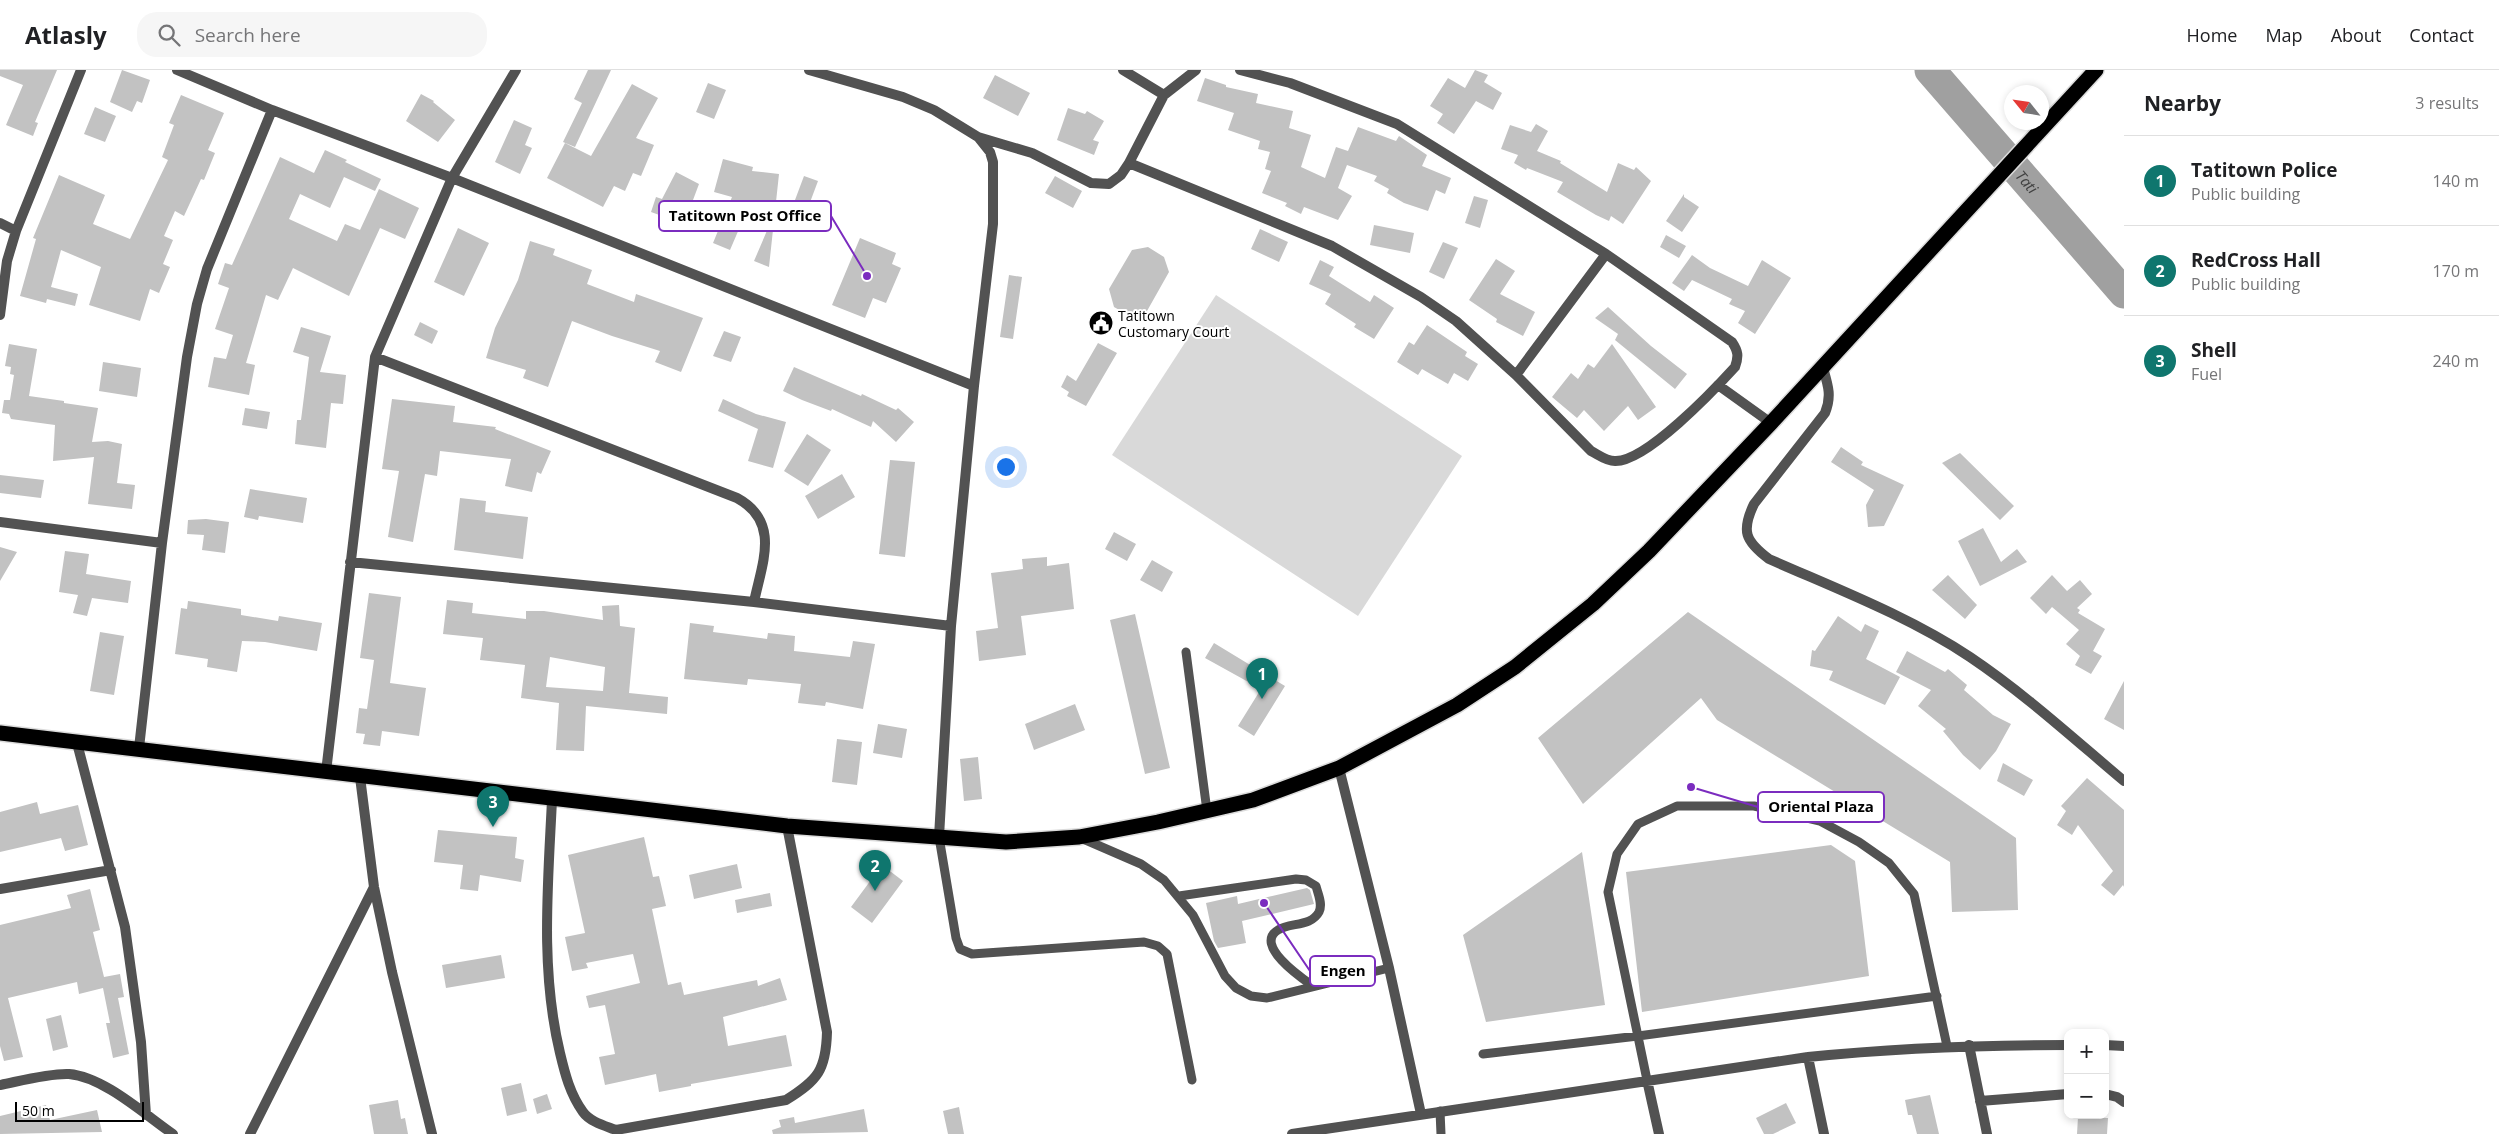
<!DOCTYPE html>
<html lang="en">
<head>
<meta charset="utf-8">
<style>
  body { margin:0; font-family:"Open Sans",sans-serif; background:#f6f6f6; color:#202124 }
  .controls { position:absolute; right:15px; bottom:15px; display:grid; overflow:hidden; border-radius:10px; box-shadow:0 2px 8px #0003 }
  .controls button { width:45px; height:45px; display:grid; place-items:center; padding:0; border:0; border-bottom:1px solid #e0e0e0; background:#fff; color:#202124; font:25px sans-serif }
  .compass { position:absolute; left:2004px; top:15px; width:45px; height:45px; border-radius:50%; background:#fff; box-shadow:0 2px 8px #0003; rotate:300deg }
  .scale { position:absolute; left:15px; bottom:12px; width:129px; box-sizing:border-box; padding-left:5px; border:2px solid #000; border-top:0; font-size:14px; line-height:18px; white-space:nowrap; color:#000; -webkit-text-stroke:4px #fff; paint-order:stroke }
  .you { position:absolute; left:1005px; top:396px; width:18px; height:18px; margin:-12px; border:4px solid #fff; border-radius:50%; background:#1a73e8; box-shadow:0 0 0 8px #1a73e833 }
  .badge { display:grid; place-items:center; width:32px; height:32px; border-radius:50%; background:#0f766e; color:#fff; font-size:16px; font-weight:700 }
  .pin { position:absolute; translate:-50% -41px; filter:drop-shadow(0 1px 2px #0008) }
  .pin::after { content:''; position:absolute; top:26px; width:18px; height:15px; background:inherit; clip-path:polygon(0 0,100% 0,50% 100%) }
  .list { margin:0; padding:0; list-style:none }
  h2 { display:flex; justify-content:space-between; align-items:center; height:65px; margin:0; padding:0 20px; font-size:21px }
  h2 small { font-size:16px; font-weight:400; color:#757577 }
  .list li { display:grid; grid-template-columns:32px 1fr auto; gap:15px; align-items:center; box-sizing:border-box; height:90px; padding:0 20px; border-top:1px solid #e0e0e0 }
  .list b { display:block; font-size:19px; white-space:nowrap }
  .list p { margin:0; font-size:16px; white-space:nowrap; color:#757577 }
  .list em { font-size:16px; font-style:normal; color:#757577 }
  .icon { flex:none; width:28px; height:28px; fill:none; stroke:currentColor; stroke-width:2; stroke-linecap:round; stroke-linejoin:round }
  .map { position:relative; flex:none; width:2124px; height:1064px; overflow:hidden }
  header { display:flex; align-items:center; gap:30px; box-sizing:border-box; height:70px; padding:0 25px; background:#fff; border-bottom:1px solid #e0e0e0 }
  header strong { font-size:24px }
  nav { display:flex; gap:28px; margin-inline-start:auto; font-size:18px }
  .search { width:350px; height:45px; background:#f6f6f6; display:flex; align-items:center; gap:12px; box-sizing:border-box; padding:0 18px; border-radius:20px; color:#757577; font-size:19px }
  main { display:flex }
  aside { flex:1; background:#fff }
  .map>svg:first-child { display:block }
  .green { fill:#d9d9d9 }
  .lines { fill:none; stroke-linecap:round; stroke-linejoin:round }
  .river { stroke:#a0a0a0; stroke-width:31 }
  .building { fill:#c2c2c2; fill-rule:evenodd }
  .highway-casing { stroke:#dbdbdb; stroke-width:18 }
  .lane { stroke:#525252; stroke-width:9 }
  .street { stroke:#525252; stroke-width:10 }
  .highway { stroke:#000; stroke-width:15 }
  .labels { text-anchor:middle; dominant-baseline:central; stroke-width:4; stroke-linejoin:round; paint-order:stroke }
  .poi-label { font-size:14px; fill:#000; stroke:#fff; text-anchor:start }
  .water-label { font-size:15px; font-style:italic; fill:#414141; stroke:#fff }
  .leader { fill:none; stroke:#7b2cbf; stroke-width:2 }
  .callout-dot { fill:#7b2cbf; stroke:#fff; stroke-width:2 }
  .callout { fill:#fff; stroke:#7b2cbf; stroke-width:2 }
  .callout-label { font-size:15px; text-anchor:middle; font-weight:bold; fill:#000 }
</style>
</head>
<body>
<header>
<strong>Atlasly</strong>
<div class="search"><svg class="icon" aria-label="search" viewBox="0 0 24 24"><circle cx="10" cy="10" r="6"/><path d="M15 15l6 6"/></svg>Search here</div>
<nav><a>Home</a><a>Map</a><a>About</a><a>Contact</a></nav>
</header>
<main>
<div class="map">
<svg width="2124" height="1064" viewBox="0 0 2124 1064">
  <rect width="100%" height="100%" fill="#fff"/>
  <!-- green -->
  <path class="green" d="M1216,225L1462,386L1358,546L1112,385Z"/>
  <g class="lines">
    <!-- river -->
    <path class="river" id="s1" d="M1930,0L2124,223"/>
  </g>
  <!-- building -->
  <path class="building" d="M0,0H57L35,52L38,53L33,66L6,55L23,15L0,6Z
    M122,0L150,10L142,33L137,31L132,42L110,32Z
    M588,0H611L575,77L563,72L582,33L574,29Z
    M1475,0L1488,5L1484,12L1502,23L1493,40L1476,31L1454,64L1437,53L1443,44L1430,36L1448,8L1465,18Z
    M995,5L1030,23L1018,46L983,28Z
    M1205,8L1226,15V17L1258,24L1256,33L1293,41L1289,58L1311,65L1301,97L1325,108L1336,77L1348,81L1358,57L1396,71L1399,66L1427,85L1422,96L1451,108L1445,124L1436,120L1428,141L1404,133L1387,123L1389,119L1374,111L1377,106L1347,95L1338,118L1352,126L1338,150L1304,137L1301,144L1285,136L1287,133L1262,123L1271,101L1265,99L1270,82L1258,79L1260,71L1228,60L1234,43L1197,31Z
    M708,13L726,20L714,49L696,42Z
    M632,14L658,28L636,68L654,75L641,106L633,103L625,121L614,116L603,137L547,108L565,73L591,86Z
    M421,24L434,31L433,32L455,50L438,72L406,51Z
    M181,25L224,43L208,80L215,83L204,110L201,109L184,146L175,141L164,166L173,170L163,194L170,197L159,223L150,219L140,251L89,235L101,197L61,180L51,217L78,224L75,236L47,229L46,233L20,226L36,169L33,168L59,105L105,125L93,154L130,169L168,90L162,87L174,55L169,53Z
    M95,37L116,46L105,72L84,64Z
    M1068,38L1085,44L1087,41L1104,51L1093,70L1099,72L1094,85L1057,70Z
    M514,50L532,58L525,75L532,78L520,104L495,92Z
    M1536,54L1548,61L1537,81L1561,91L1560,93L1607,122L1618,93L1634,100L1636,97L1651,111L1623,154L1611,146L1609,151L1596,145L1557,122L1563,112L1527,98L1526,100L1514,93L1518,85L1501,79L1510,55L1531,62Z
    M325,80L347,90L345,92L381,109L375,121L344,107L330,138L300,124L289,149L337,171L345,154L360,160L379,119L419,138L405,169L380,158L349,226L293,198L278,230L266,225L246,293L255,295L249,325L208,317L214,287L226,289L233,265L215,259L229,218L218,214L225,193L232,195L280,87L314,103Z
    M723,89L753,97L752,101L779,104L769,197L754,191L769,156L745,145L730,180L713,173L732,127L714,122Z
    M676,102L699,114L684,154L651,142L656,127L662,129Z
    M804,106L818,111L806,143L792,138Z
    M1055,106L1082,121L1073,138L1045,123Z
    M1684,124V127L1699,137L1682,162L1666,151Z
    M1474,126L1488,130L1480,158L1465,153Z
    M1374,155L1414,163L1410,183L1370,175Z
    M458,158L489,173L464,226L434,212Z
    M1260,159L1288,172L1279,192L1251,179Z
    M1666,165L1686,176L1679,188L1660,177Z
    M860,168L896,183L892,194L901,198L886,233L873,228L865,248L832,235Z
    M530,171L555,179L553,185L592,200L587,214L634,232L636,224L703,248L681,302L655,292L660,281L612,266L572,251L548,317L523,308L526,300L486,288L495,258L518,210Z
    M1443,172L1458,178L1444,209L1429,202Z
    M1148,177L1164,187L1169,202L1147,241L1130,246L1114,237L1109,219L1132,180Z
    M1692,185L1710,198L1748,216L1762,190L1791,208L1755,264L1738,253L1745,241L1729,234L1732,229L1692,210L1684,221L1672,213Z
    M1496,189L1515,201L1500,224L1535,242L1523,266L1496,252L1497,249L1469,230Z
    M1320,190L1334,197L1329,206L1370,232L1374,225L1394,238L1374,269L1354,257L1356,254L1325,234L1331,224L1309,214Z
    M1009,205L1022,207L1013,269L1000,267Z
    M1608,237L1651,276L1687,304L1675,319L1615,270L1618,264L1595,248Z
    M420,252L438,261L432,274L414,265Z
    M1427,255L1467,282L1465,286L1478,294L1468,311L1454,303L1448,314L1422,299L1418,305L1397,292L1409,272L1414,275Z
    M301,257L331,266L320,302L346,305L343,334L331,333L326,378L295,374L297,350H301L309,287L293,282Z
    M724,261L741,267L731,292L713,286Z
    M1098,273L1117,283L1086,336L1067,326L1069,322L1061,317L1067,305L1076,311Z
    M9,274L37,279L29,326L64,331V333L98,338L92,372L108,371L122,374L117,413L135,415L132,439L88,434L94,387L53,391L55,355L11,349L9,344L2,343L4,330H10L14,305L10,304L11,297L5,296Z
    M1612,274L1656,337L1638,350L1628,336L1604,361L1584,340L1577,348L1552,327L1571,303L1578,309L1588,294L1594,298Z
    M103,292L141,298L137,327L99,321Z
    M794,297L861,326L862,324L896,340L898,338L914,352L896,372L873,351L871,357L832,339L831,341L802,330L783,321Z
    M392,329L455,336L453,352L496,357L495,359L551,381L541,404L537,402L532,422L505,416L511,389L440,381L437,406L425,404L413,472L388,467L399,401L382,399Z
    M723,329L756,344L786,352L773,398L748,391L758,359L718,341Z
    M245,338L270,342L267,359L242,355Z
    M807,364L831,380L808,416L784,401Z
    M1841,377L1863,392L1861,395L1904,415L1884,456L1868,457L1866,435L1874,420L1831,392Z
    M1960,383L2014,436L2000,450L1942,393Z
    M890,390L915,392L905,487L879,484Z
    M842,404L855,427L818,449L805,426Z
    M0,405L44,410L41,428L0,423Z
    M250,419L307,428L303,453L259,446L258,450L244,447Z
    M460,428L486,431L485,442L528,447L523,489L454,480Z
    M206,449L229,452L225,483L202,480L204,465L187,464L188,450Z
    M1983,458L2001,492L2017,479L2027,492L1980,516L1958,471Z
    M1114,462L1136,474L1127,491L1105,479Z
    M0,477L17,482L0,511Z
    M65,481L89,484L86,504L131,511L128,533L92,528L87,546L73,543L78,525L59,522Z
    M1047,487V496L1069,493L1074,539L1021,546L1026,585L979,591L976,561L998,558L991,503L1023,499L1022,489Z
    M1152,490L1173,502L1162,522L1140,510Z
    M1948,505L1977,535L1965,549L1932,520Z
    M2052,505L2067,521L2080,510L2092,524L2077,538L2080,540L2078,543L2105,559L2093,581L2102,586L2091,604L2075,595L2080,586L2066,574L2079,560L2052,537L2046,544L2030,528Z
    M369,523L401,527L390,613L426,618L419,666L382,661L380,676L363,674L365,664L356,663L359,638L367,639L374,590L360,588Z
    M447,530L473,533L472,543L526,549V541H544L603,550L602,536L619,535L620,556L635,558L629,623L668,627L667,644L586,636L584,681L556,680L559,633L521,628L525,595L480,590L483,568L443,564ZM550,587L605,597L603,621L546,617Z
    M188,531L241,539V545L278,551L279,546L322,553L317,581L265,572L242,571L237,602L207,597L208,589L175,584L181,538L187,539Z
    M1688,542L2016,768L2018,840L1952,842L1950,792L1717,650L1701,628L1583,734L1538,668Z
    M1135,544L1170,698L1145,704L1110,550Z
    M1838,546L1861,562L1865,554L1879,561L1866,589L1900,607L1885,635L1829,610L1833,601L1810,596L1812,580L1815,581Z
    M690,553L714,556L713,562L767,569L768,563L795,566L794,581L850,587L853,571L875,574L863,639L826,632L825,636L798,633L801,614L748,609L747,615L684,609Z
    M100,562L124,566L114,625L90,621Z
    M1214,573L1285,616L1254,666L1238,656L1261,619L1205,588Z
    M1907,581L1945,602L1948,599L1967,615L1964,620L1993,645L2011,654L1996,681L1980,700L1963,685L1943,661L1946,659L1918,636L1931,620L1896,602Z
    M2124,611V660L2104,649Z
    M1075,634L1085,660L1034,680L1025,654Z
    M878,654L907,659L902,688L873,683Z
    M837,669L862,672L857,715L832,712Z
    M978,687L982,729L964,731L960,689Z
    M2003,693L2033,710L2024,726L1997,711Z
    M2087,708L2124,740V817L2123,815L2114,826L2101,815L2113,801L2078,755L2072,765L2057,755L2066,741L2061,736Z
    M37,732L40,744L78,735L88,775L65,781L61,768L0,782V742Z
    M438,760L517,767L515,788L524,790L521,812L480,805L478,821L460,819L463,795L434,792Z
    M644,767L653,807L659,806L666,836L652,839L668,915L681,912L684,925L757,910L758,916L780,908L787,930L723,947L728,976L786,965L792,996L691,1014V1016L659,1022L656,1004L605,1015L599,987L615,984L605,935L589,938L586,926L640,913L633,884L586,893L588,898L572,901L565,867L585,863L568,785Z
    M1831,775L1855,791L1869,906L1642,942L1626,802Z
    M1582,782L1605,935L1486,952L1463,865Z
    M737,794L742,818L694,829L689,805Z
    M882,795L903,811L872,853L851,837Z
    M1307,818L1310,820L1314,834L1242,851L1246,873L1218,878L1214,871L1206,833L1237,826L1238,834Z
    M90,819L100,860L93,862L104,907L120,904L124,927L118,928L129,984L113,988L106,953H110L103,918L79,924L77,912L8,928L23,987L4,991L0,976V855L71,838L67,825Z
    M770,823L772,836L737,843L735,830Z
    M501,885L505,908L446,918L442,895Z
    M61,945L68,977L53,981L46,949Z
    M521,1013L527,1041L507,1046L501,1018Z
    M547,1024L552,1039L537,1044L533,1029Z
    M1930,1025L1939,1064H1917L1912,1045H1908L1905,1030Z
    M398,1030L401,1049L405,1048L408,1064H374L369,1035Z
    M1786,1033L1796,1053L1773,1064H1764L1756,1048Z
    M46,1035L50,1050L97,1040L102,1062L0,1064V1046Z
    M959,1037L964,1064H948L943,1041Z
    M864,1039L868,1062L773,1064L772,1060L781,1057L779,1050L794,1047L795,1053Z
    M2078,1047L2108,1048L2107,1064H2077Z"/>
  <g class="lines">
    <defs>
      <path id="highway" d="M0,663L787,756L1006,772L1079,767L1158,752L1253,730L1339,698L1457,635L1515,597L1593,534L1649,481L1771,353L2096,0"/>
    </defs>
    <!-- highway casing -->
    <use href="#highway" class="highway-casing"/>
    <!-- lane -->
    <path class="lane" d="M1186,582L1207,741
      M939,767L956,868L960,879L972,884L1144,872L1158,876L1167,884L1192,1010
      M1081,768L1141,794L1164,810L1193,845L1225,906L1236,918L1251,926L1267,928L1389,898
      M1179,826L1296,809L1306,810L1316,816C1318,824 1323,834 1319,842C1311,857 1290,852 1278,860C1253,875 1303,909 1313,916
      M1483,984L1638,966L1937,926
      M1647,1010L1608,822L1617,784L1638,754L1677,736H1754L1820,751L1859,772L1889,793L1914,824L1947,976
      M1440,1041L1441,1064"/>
    <!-- street -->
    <path class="street" d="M177,0L272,40L452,108L974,316
      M809,0L903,27L934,40L978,67L990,82L993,92V154L974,316L951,556L939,767
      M1123,0L1164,25
      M978,67L1032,83L1091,113L1109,114L1121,105L1129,93L1164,25L1196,0
      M1129,93L1332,176L1421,227L1456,251L1516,305L1591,381C1599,385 1606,391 1615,391C1646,392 1714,320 1735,297C1739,286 1738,281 1732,272L1606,184L1397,54L1290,13L1240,0
      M0,153L16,161
      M0,245L7,191L16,161L81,0
      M375,287L737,428C781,452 762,493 754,532
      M1823,298C1828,315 1832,326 1825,343L1754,434C1741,461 1745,471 1769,489C1837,519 1908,546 1970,587C2025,624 2074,669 2124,711
      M1516,305L1606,184
      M1718,315L1771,353
      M0,452L162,473
      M350,492L754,532L951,556
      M77,673L125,857L141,972L146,1045
      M139,678L162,473L187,287L197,234L207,199L272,40
      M1339,698L1389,898L1421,1044
      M326,702L375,287L452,108L516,0
      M360,707L374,817L392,902L432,1064
      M552,730C548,814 540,900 560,983C565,1004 570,1024 583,1042C590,1052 606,1056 616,1060L786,1030C818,1010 826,1000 827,962L787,756
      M0,819L111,800
      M1969,975L1987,1064
      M2105,975L2124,976
      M1808,987L1824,1064
      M1647,1010L1659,1064
      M0,1015C20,1011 50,1003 69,1004C104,1007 144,1044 173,1064
      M2105,1024L2117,1027L2124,1032
      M1980,1031L2068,1024
      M250,1064L374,817
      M1292,1064L1808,987C1895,978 1981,975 2068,975"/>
    <!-- highway -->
    <use href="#highway" class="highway"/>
  </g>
  <!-- icons -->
  <defs>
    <symbol id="civic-disc" viewBox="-11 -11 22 22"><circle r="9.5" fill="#000" stroke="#fff"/><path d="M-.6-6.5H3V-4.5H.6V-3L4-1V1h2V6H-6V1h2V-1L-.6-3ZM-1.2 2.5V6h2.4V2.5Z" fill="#fff"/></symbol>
  </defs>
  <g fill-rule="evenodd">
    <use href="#civic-disc" x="1087" y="239" width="28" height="28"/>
  </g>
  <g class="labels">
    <!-- poi labels -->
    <g class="poi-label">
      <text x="1118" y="245">Tatitown<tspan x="1118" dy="16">Customary Court</tspan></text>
    </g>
    <!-- water labels -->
    <g class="water-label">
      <text stroke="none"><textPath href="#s1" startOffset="148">Tati</textPath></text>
    </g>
  </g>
  <!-- callouts -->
  <path class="leader" d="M867 206L831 146M1691 717L1758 737M1264 833L1310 901"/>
  <g class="callout-dot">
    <circle cx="867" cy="206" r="5"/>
    <circle cx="1691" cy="717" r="5"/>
    <circle cx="1264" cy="833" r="5"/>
  </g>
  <g class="callout">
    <rect x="659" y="131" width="172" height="30" rx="5"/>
    <rect x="1758" y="722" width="126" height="30" rx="5"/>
    <rect x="1310" y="886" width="65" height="30" rx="5"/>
  </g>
  <g class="callout-label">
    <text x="745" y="151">Tatitown Post Office</text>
    <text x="1821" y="742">Oriental Plaza</text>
    <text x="1343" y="906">Engen</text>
  </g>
</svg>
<div class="controls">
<button>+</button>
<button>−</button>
</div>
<svg class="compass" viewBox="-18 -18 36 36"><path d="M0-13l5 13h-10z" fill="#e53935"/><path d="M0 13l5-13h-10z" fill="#757577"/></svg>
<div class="scale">50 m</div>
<div class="you"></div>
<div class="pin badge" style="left:1262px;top:629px">1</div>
<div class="pin badge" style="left:875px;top:821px">2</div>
<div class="pin badge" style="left:493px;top:757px">3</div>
</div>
<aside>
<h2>Nearby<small>3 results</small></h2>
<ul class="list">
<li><span class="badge">1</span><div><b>Tatitown Police</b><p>Public building</p></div><em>140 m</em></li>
<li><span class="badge">2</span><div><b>RedCross Hall</b><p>Public building</p></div><em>170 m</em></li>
<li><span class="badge">3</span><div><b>Shell</b><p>Fuel</p></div><em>240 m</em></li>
</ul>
</aside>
</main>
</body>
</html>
